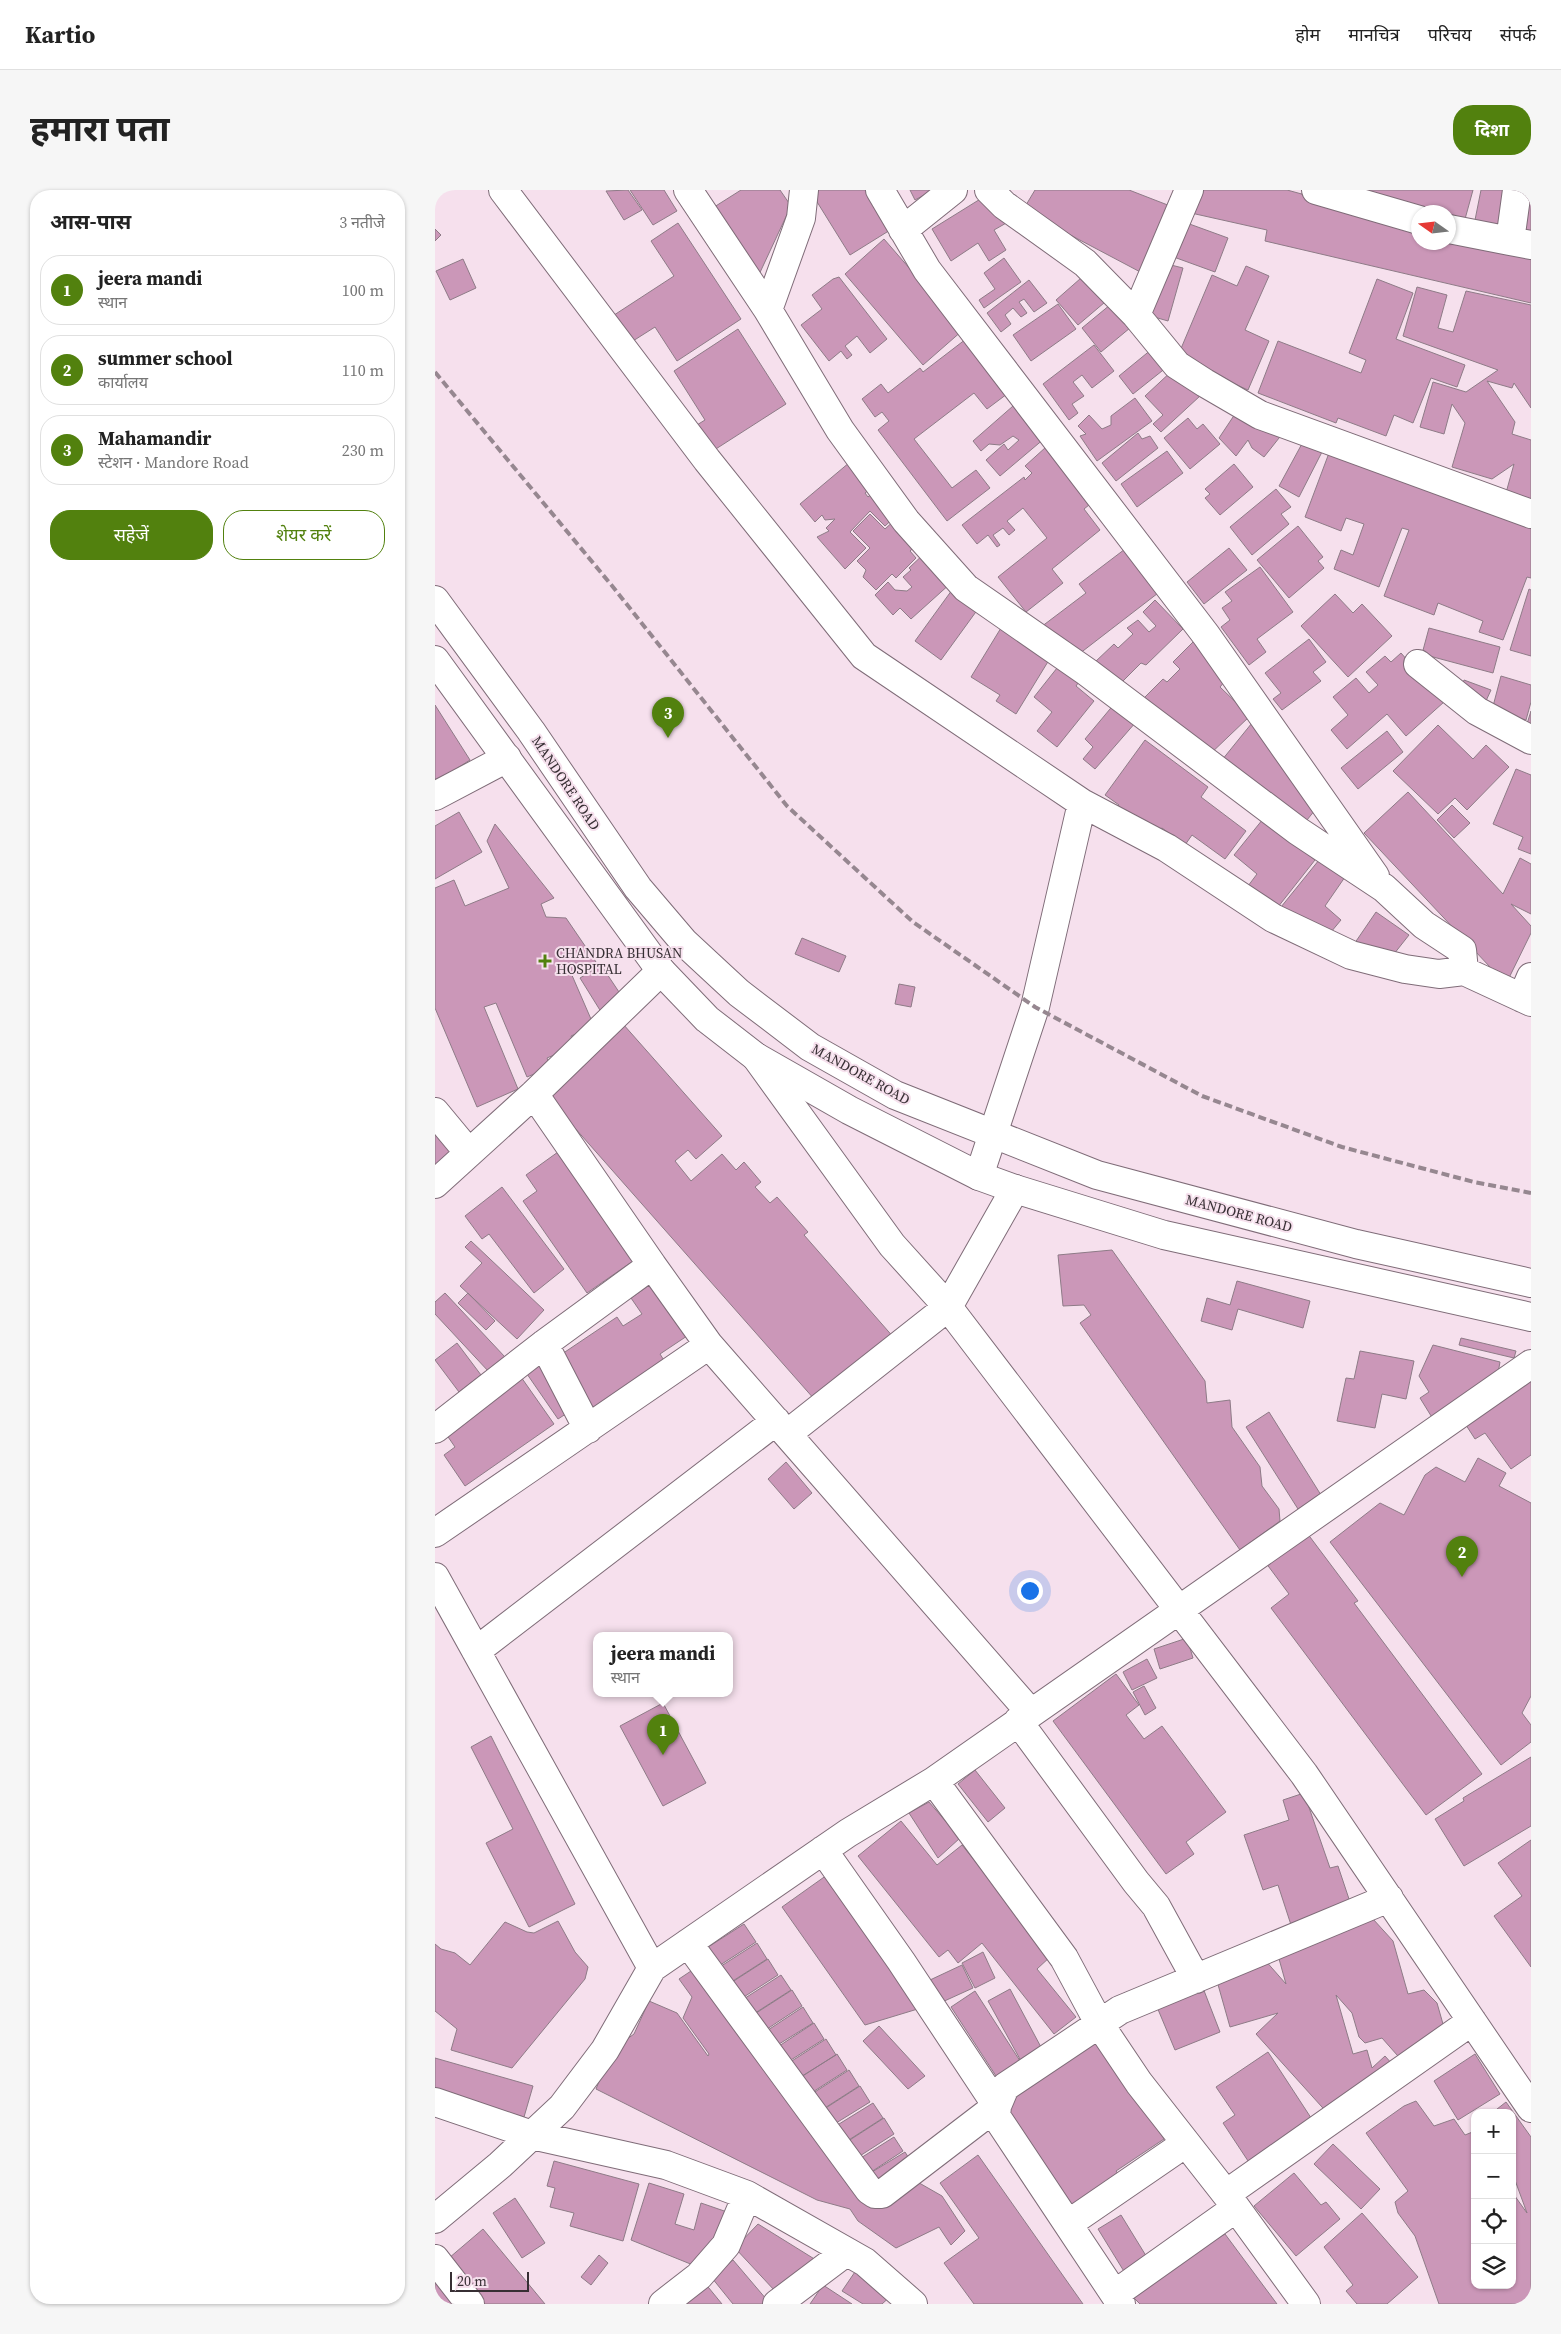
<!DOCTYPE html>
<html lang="hi">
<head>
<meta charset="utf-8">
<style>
  body { margin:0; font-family:"Source Serif 4","Noto Sans Devanagari",serif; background:#f6f6f6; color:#222 }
  .controls { position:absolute; right:15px; bottom:15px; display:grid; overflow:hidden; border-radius:10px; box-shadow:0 1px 4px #0004 }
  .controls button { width:45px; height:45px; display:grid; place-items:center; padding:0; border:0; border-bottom:1px solid #e0e0e0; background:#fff; color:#222; font:25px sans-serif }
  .compass { position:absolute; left:976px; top:15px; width:45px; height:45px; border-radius:50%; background:#fff; box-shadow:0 1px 4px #0004; rotate:284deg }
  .scale { position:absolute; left:15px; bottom:12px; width:79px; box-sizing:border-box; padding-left:5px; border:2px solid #372f34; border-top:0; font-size:14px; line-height:18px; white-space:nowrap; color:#372f34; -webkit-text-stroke:4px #f6e0ed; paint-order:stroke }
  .you { position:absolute; left:594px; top:1400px; width:18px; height:18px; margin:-12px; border:4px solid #fff; border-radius:50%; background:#1a73e8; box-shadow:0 0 0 8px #1a73e833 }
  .badge { display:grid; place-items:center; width:32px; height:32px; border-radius:50%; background:#52810e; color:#fff; font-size:16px; font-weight:700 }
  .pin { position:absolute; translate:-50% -41px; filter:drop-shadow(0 1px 2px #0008) }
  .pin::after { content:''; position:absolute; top:26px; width:18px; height:15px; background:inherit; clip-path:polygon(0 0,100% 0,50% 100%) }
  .popup { position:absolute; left:158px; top:1442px; width:140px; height:65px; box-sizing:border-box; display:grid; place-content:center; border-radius:10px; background:#fff; filter:drop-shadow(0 1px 4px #0005); font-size:16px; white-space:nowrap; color:#767676 }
  .popup b { font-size:19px; color:#222 }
  .popup::after { content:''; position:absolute; left:50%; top:100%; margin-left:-10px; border:10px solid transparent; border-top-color:#fff }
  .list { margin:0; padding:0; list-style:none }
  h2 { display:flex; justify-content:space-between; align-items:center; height:65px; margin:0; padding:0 20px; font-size:21px }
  h2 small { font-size:16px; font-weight:400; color:#767676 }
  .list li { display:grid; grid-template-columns:32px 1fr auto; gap:15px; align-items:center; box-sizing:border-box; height:70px; margin:0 10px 10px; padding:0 10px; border:1px solid #e0e0e0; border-radius:20px }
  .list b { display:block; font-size:19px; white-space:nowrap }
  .list p { margin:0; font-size:16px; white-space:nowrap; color:#767676 }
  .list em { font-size:16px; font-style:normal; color:#767676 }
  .actions { display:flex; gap:10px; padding:15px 20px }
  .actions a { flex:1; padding:11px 0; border:1px solid #52810e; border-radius:20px; text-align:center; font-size:18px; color:#52810e }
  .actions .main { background:#52810e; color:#fff }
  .icon { flex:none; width:28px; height:28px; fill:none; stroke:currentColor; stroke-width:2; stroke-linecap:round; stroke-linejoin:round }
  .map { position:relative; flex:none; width:1096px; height:2114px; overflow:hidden; border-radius:20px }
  header { display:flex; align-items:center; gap:30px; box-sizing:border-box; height:70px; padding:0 25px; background:#fff; border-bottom:1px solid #e0e0e0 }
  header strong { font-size:24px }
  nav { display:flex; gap:28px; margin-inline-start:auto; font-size:18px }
  .intro { display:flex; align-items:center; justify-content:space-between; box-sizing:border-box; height:120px; padding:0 30px }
  h1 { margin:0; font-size:35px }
  .button { padding:12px 22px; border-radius:20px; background:#52810e; color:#fff; font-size:18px; font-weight:700 }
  main { display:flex; gap:30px; padding:0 30px }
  aside { flex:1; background:#fff; border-radius:20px; box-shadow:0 1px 4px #0004 }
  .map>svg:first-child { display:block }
  .building { fill:#cb97b8; stroke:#8e7b87 }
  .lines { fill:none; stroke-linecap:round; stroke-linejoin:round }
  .minor-casing { stroke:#7f6c78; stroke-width:30 }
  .highway-casing { stroke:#7f6c78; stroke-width:30 }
  .minor { stroke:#fff; stroke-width:28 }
  .highway { stroke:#fff; stroke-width:28 }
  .rail { stroke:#968790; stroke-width:4; stroke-dasharray:8 4; stroke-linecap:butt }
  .poi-dot { fill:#52810e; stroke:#f6e0ed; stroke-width:2 }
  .labels { text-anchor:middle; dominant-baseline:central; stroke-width:4; stroke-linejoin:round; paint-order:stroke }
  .street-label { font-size:14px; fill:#372f34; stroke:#f6e0ed }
  .poi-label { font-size:14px; fill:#372f34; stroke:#f6e0ed; text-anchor:start }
</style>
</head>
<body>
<header>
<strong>Kartio</strong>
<nav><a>होम</a><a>मानचित्र</a><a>परिचय</a><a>संपर्क</a></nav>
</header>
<div class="intro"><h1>हमारा पता</h1><a class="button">दिशा</a></div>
<main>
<aside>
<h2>आस-पास<small>3 नतीजे</small></h2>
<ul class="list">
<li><span class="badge">1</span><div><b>jeera mandi</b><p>स्थान</p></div><em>100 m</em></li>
<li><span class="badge">2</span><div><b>summer school</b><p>कार्यालय</p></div><em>110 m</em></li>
<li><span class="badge">3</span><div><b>Mahamandir</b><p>स्टेशन · Mandore Road</p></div><em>230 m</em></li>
</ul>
<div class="actions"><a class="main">सहेजें</a><a>शेयर करें</a></div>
</aside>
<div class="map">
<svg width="1096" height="2114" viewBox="0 0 1096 2114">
  <rect width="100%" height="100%" fill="#f6e0ed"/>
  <!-- building -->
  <path class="building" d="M193,0L207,20L189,30L171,1Z
    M195,0H229L242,21L218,35Z
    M306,0H345L356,16L321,91L276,19Z
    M379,0H437L460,37L415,65L379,7L383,5Z
    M475,0H498L480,10Z
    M600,0H694L743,19L711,85L588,20Z
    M762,0H852L984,36V52H1014L1096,66V113L830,51L832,40L756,23Z
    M930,0H1038L1027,40L1014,36V22H984Z
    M1046,0H1073L1064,40L1039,35Z
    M1091,0H1096V42L1084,40Z
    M555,3L573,32L559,40L571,60L554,71L543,53L516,71L497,39Z
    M749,32L793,48L780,82L736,66Z
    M243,33L306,129L242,171L220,137L190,156L173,129L239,86L216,51Z
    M0,39L6,45L0,51Z
    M449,49L528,140L488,175L410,84Z
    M569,68L586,92L549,118L544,110L560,99L549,83Z
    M28,69L41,98L15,110L1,81Z
    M732,74L748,78L733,131L709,124Z
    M811,76L834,86L810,140L834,151L813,200L742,168L777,85L802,96Z
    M654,81L676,107L643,135L621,110Z
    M404,87L452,149L435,163L422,146L410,156L417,165L412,169L406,161L394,171L366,135L387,119L377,105L398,89Z
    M942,89L978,103L961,149L1030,175L1022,197L996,188L978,233L959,225L951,246L903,228L901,233L823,203L843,151L926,183L931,170L914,163Z
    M594,90L612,113L599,122L589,109L584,112L592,123L586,127L578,118L570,125L576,134L566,142L552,123Z
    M982,97L1012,105L1003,138L1018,142L1031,101L1096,115V218L1079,193L1077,198L1052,191L1080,232L1077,244L1096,250V318L1069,310L1079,274L1057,289L1017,277L1030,233L1017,214L1009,244L985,237L998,192L1031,202L1063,180L968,146Z
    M681,110L701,133L666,162L647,138Z
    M623,114L641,139L596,171L578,145Z
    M303,139L351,214L273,264L257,238L270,230L239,181Z
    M531,149L572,204L552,219L539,203L479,249L517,298L541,280L555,298L512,331L443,240L454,231L447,222L440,227L427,209L446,194L453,203L485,178L488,182Z
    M659,155L679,181L657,198L647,185L638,192L649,206L637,214L643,223L634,230L608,194Z
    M717,159L732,177L698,204L684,186Z
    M739,179L765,206L726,242L718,234L728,225L710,206Z
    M700,208L717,231L662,271L645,246L651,244L643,236L654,225L667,239L676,235V226Z
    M586,209L610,248L565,286L551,270L569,254L573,260L584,250L578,246L565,255L554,254L546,261L538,251Z
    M806,215L848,243L829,267L817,258L813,250L801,266L784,248Z
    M753,228L762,239L768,234L785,254L755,279L729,248Z
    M703,243L707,249L715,246L723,258L681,291L667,273Z
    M869,250L888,260L864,307L844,296Z
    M897,255L1096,336V388L1092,387L1068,450L1044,442L1048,431L1003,413L999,425L949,406L974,340L967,338L944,397L899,379L906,360L918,365L929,334L911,328L906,341L870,327Z
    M611,257L659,311L649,319L665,340L617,379L628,393L591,422L563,387L612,348L588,318L572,331L580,340L574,345L568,338L558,345L565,355L562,357L553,345L542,354L527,335L589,287L590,290L597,283L590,276Z
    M732,261L748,283L702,317L686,294Z
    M421,267L438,297L430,303L433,307L443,298L463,324L450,336L435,321L415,342L431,358L410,379L382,347L394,341L391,338L400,329L390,330L387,325L380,332L365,314Z
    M799,274L818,297L785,325L770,308L775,304L770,299Z
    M841,299L856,317L846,324L854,334L817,365L795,337Z
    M435,324L450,339L462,328L485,352L475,361L481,368L461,388L457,384L441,400L428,387L431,380L422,371L435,358L418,341Z
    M863,336L888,367L883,371L889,378L854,408L822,370Z
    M694,356L727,400L644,464L606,437L651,403L644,394Z
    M794,358L812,380L769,414L752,392Z
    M492,361L516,393L476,429L465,418L458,425L440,405L453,392L460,400L472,401L477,397L468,387L476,380L474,378Z
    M825,377L858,422L822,449L831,462L814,475L786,437L795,430L787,418L797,411L790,402Z
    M1094,399L1096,400V466L1075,460Z
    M517,400L543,419L506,470L480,451Z
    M900,404L918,423L927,414L957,446L913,487L866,436Z
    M720,410L748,439L711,475L706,473L683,496L660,472L679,454L683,458L698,444L692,438L703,430L714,442L721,436L708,422Z
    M569,433L614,470L581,524L561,511L565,505L536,487Z
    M994,438L1065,457L1058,483L987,464Z
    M764,446L795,485L785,497L815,526L772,567L708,509L728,489L732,492L745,479L738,472Z
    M874,449L891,472L878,482L886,491L847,520L838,509L846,503L830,483Z
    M966,463L1009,512L971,546L952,524L912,559L896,540L913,525L898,507L921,488L934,503L943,495L931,482L950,466L956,472Z
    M626,473L646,489L641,496L659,511L622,557L602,541L617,522L599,507Z
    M1066,486L1096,495V512L1091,530L1057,520Z
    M1029,490L1056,500L1050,513L1024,504Z
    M680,513L701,532L660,579L648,569L658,557L650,549Z
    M0,515L35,570L2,591L0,588Z
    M1096,521V539L1091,537Z
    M821,528L884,615L868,635L787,570Z
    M1003,535L1038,569L1051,555L1074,577L1032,620L1020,608L1003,624L958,581Z
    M952,541L968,562L923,599L906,578Z
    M710,550L773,597L766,607L811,641L790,669L757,645L750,655L727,638L720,642L680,620L684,615L670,605Z
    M1081,579L1096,585V664L1083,659L1088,647L1058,634Z
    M973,602L1068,704L1085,668L1096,674V724L1076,714L1096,736V743L1071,794L929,643Z
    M1017,615L1035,633L1019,648L1002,630Z
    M24,622L47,662L0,689V636Z
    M828,629L880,670L839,722L810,700L822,684L799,665Z
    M60,634L119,708L106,714L111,727L131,728L161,772L136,783L159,836L136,846L140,856L112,868L116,877L92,887L61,813L49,817L83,899L42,917L0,818V698L19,690L30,716L74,698L52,651Z
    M884,670L910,687L890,716L906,730L891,748L846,717Z
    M941,722L974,745L955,769L915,760Z
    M367,748L411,766L404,782L360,764Z
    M166,775L190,811L168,825L145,788Z
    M464,794L480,797L476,817L460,814Z
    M188,834L287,946L261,969L253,960L240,971L256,991L287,964L301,980L309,972L326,992L320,997L335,1013L342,1007L373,1042L369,1045L460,1149L380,1210L109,903Z
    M0,942L22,965L0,979Z
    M123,962L198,1071L152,1103L88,1011L102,1001L91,985Z
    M67,997L129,1079L99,1103L54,1044L47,1049L30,1026Z
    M36,1051L109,1120L82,1149L25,1096L47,1073L30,1057Z
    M677,1060L770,1191L772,1213L795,1210L797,1237L825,1277L827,1296L844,1319L845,1331L805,1360L645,1133L656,1125L649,1115L628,1116L623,1065Z
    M802,1091L875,1111L868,1138L803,1119L797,1140L766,1131L772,1108L795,1115Z
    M219,1092L255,1144L225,1164L230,1172L156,1221L121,1168L182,1127L188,1136L207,1124L196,1108Z
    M10,1103L70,1167L54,1182L0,1124V1112Z
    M33,1103L60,1131L51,1140L23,1113Z
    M1026,1148L1081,1161L1079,1168L1024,1155Z
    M22,1153L46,1185L24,1202L0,1170Z
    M998,1155L1065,1172L1063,1183L998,1229L985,1208L994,1202L984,1186Z
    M925,1161L979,1171L971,1209L947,1204L940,1238L902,1231L911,1188L919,1189Z
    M107,1174L137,1220L123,1229L92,1184Z
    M1096,1185V1265L1076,1279L1050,1243L1040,1249L1029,1232Z
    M86,1187L119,1234L30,1296L9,1265L20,1257L9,1241Z
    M834,1222L886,1305L863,1319L811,1237Z
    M1043,1268L1071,1283L1064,1296L1096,1313V1506L1087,1523L1096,1535V1552L1066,1575L895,1352L945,1313L969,1325L990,1285L1001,1277L1030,1292Z
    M351,1272L377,1303L359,1319L333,1289Z
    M866,1335L923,1411L919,1413L1047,1584L991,1625L836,1418L854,1404L825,1365Z
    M752,1448L758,1468L725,1479L719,1459Z
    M712,1469L722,1488L697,1500L688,1482Z
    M681,1484L704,1515L691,1525L709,1549L727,1536L791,1622L751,1652L759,1664L731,1684L618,1531Z
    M709,1496L721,1518L710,1525L698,1502Z
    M228,1513L271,1593L228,1616L185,1536Z
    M56,1546L140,1714L94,1737L51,1653L78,1639L36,1557Z
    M1096,1567V1636L1029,1676L1000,1629L1029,1611L1028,1608Z
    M540,1580L570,1618L553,1632L523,1594Z
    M869,1603L895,1678L903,1676L918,1721L858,1741L843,1695L828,1700L809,1645L854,1630L848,1610Z
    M494,1612L525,1648L503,1668L474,1623Z
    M466,1631L502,1675L527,1655L616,1766L602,1779L641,1827L619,1844L547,1753L523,1773L513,1760L504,1767L423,1666Z
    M1096,1650V1777L1059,1726L1087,1706L1063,1673Z
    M392,1685L486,1818L430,1835L347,1717Z
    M938,1729L958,1751L973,1804L989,1800L1002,1813L1010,1841L970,1874L947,1848L930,1853L924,1847L917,1823L901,1805L918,1864L932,1860L937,1878L950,1866L958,1875L896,1927L821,1844L843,1823L795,1837L780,1784L829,1769L851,1794L841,1758Z
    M123,1731L140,1762L153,1777L150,1789L77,1878L16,1860L22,1839L0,1821V1754L6,1759L20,1763L35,1775L70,1732L92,1742L99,1743Z
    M309,1734L321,1752L279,1779L267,1761Z
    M322,1753L332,1769L290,1796L280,1780Z
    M548,1762L560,1788L540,1798L527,1773Z
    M333,1769L343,1785L301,1812L291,1796Z
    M265,1775L436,2016L479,1990L507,2006L530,2041L516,2055L504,2037L461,2058L423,2031L415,2019L382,2010L161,1899L177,1860L199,1844L214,1811L242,1823L273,1866L274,1864L248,1828L257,1807L244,1789Z
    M527,1775L538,1798L505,1813L495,1790Z
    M346,1785L356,1800L314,1827L304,1812Z
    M768,1798L785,1842L740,1860L722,1817Z
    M575,1799L607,1859L586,1871L553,1811Z
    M357,1800L367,1816L326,1843L315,1827Z
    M540,1801L587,1874L563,1889L516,1817Z
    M368,1817L378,1833L336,1859L327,1844Z
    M379,1833L389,1849L348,1875L338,1860Z
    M444,1836L490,1886L473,1899L428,1851Z
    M662,1848L729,1949L681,1981L684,1985L638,2016L568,1911Z
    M391,1849L401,1865L359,1891L349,1876Z
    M833,1862L882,1937L819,1980L788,1933L800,1925L781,1897Z
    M402,1864L412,1880L370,1907L360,1891Z
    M1040,1864L1065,1904L1023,1930L999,1891Z
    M0,1868L98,1896L89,1927L0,1902Z
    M414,1880L424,1896L382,1923L372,1907Z
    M425,1896L435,1912L393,1938L383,1923Z
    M981,1911L999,1936L1019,1929L1030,1945L1040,1941V2095H1077V2002L1092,2023L1077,1982V1923H1057L1071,1912L1096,1947V2114H1004L980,2046L963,2023L960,2012L973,2001L931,1943L969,1916Z
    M438,1913L448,1928L406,1955L396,1939Z
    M449,1928L459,1944L417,1971L407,1955Z
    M459,1947L468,1961L430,1986L421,1971Z
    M898,1954L945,1999L926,2019L879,1974Z
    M470,1962L479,1976L441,1999L432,1985Z
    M543,1965L648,2114H539L509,2073L544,2048L505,1993Z
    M119,1971L204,1994L188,2051L135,2036L139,2023L115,2017L120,1998L112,1996Z
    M859,1983L886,2015L891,2012L905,2029L861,2066L819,2016Z
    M214,1993L249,2004L240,2034L259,2040L266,2013L295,2023L263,2077L196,2050Z
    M80,2008L110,2053L87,2068L58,2023Z
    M927,2023L983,2087L952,2114H922L911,2101L918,2095L889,2057Z
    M686,2025L713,2069L690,2083L663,2039Z
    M323,2034L381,2070L340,2101L300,2058Z
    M48,2039L110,2114H41L14,2068Z
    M790,2044L842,2114H705L696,2105L757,2064Z
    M164,2065L173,2073L156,2095L146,2087Z
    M298,2070L332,2110L327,2114H298L277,2088Z
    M426,2073L458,2104L447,2114H428L407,2101Z
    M0,2089L21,2114H0Z
    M269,2092L287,2114H247Z
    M388,2095L417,2114H375Z"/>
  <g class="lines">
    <defs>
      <path id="minor" d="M68,0L272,270L429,466L647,613L600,817L544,986
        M253,0L333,120L405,240L471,331L531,398L652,482L863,641L949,698L989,735L1027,760L1029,781L1004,784L970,779L916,765L838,728L732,658L647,613
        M445,0L492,80L771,445L940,686
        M554,0L569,15L650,73L701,125L742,175L770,193L825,225L1096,324
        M881,0L984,30
        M1082,0L1075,51L1096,55
        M1014,39L1075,51
        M468,40L518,0
        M333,120L366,28L369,0
        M701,125L754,0
        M983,474L1042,521L1096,550
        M0,606L72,568
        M1029,781L1096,812
        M1087,808L1096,787
        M321,867L457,1055L513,1117L869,1584L1096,1918
        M99,904L217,1075
        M0,922L34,963
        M0,994L99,904L226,781
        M109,1154L153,1239
        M0,1239L109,1154L217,1075L274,1155
        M352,1244L513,1117L580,999
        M0,1343L274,1155L595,1522
        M0,1387L217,1778
        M41,1461L341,1231
        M583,1531L701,1692L721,1716L761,1789
        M499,1591L629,1768L665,1835L704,1893L791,2004L871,2114
        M253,1753L434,2000L440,2004H447L562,1916L466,1771L388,1660
        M0,1912L97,1945L231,1975L312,2005L430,2072L478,2114
        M791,2004L1037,1831
        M0,2029L65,1975L127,1917L170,1860L217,1778L413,1643L499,1591L1096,1174
        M633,2034L751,1953
        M0,2069L35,2114
        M680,2104L801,2018
        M228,2114L264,2086L291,2055L312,2005
        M342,2114L411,2062
        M686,2114L561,1926L562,1916L570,1897L685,1820L954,1708"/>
      <path id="highway" d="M0,410L96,541L203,698L249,752L304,803L375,857L460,905L662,985L921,1054L1096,1093
        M0,470L226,781L272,829L321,867L414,920L544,986L580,999L729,1045L1096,1127"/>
    </defs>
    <!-- minor casing -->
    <use href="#minor" class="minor-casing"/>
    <!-- highway casing -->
    <use href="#highway" class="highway-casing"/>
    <!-- minor -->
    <use href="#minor" class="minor"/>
    <!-- highway -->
    <use href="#highway" class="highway"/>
    <!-- rail -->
    <path class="rail" d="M0,182L178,397L352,616L478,732L600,817L767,906L907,957L1039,992L1096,1003"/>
  </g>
  <!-- markers -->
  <path class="poi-dot" d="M107.5 763.5h5v5h5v5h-5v5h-5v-5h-5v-5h5z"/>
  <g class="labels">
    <!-- street labels -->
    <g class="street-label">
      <text transform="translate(131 593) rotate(56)">MANDORE ROAD</text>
      <text transform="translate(426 884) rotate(29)">MANDORE ROAD</text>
      <text transform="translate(804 1023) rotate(15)">MANDORE ROAD</text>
    </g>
    <!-- poi labels -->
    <g class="poi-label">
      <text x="121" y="763">CHANDRA BHUSAN<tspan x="121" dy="16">HOSPITAL</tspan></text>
    </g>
  </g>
</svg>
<div class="controls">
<button>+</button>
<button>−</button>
<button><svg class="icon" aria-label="locate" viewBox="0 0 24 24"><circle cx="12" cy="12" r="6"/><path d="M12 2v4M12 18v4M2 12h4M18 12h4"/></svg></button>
<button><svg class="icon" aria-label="layers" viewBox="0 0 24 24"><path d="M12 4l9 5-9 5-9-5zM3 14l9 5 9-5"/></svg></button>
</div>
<svg class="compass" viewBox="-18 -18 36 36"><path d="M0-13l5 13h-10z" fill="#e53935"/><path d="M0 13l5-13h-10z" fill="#767676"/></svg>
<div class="scale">20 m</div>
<div class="you"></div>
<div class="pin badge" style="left:228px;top:1565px">1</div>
<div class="popup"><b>jeera mandi</b>स्थान</div>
<div class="pin badge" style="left:1027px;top:1387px">2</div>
<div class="pin badge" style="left:233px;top:548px">3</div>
</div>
</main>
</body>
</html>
